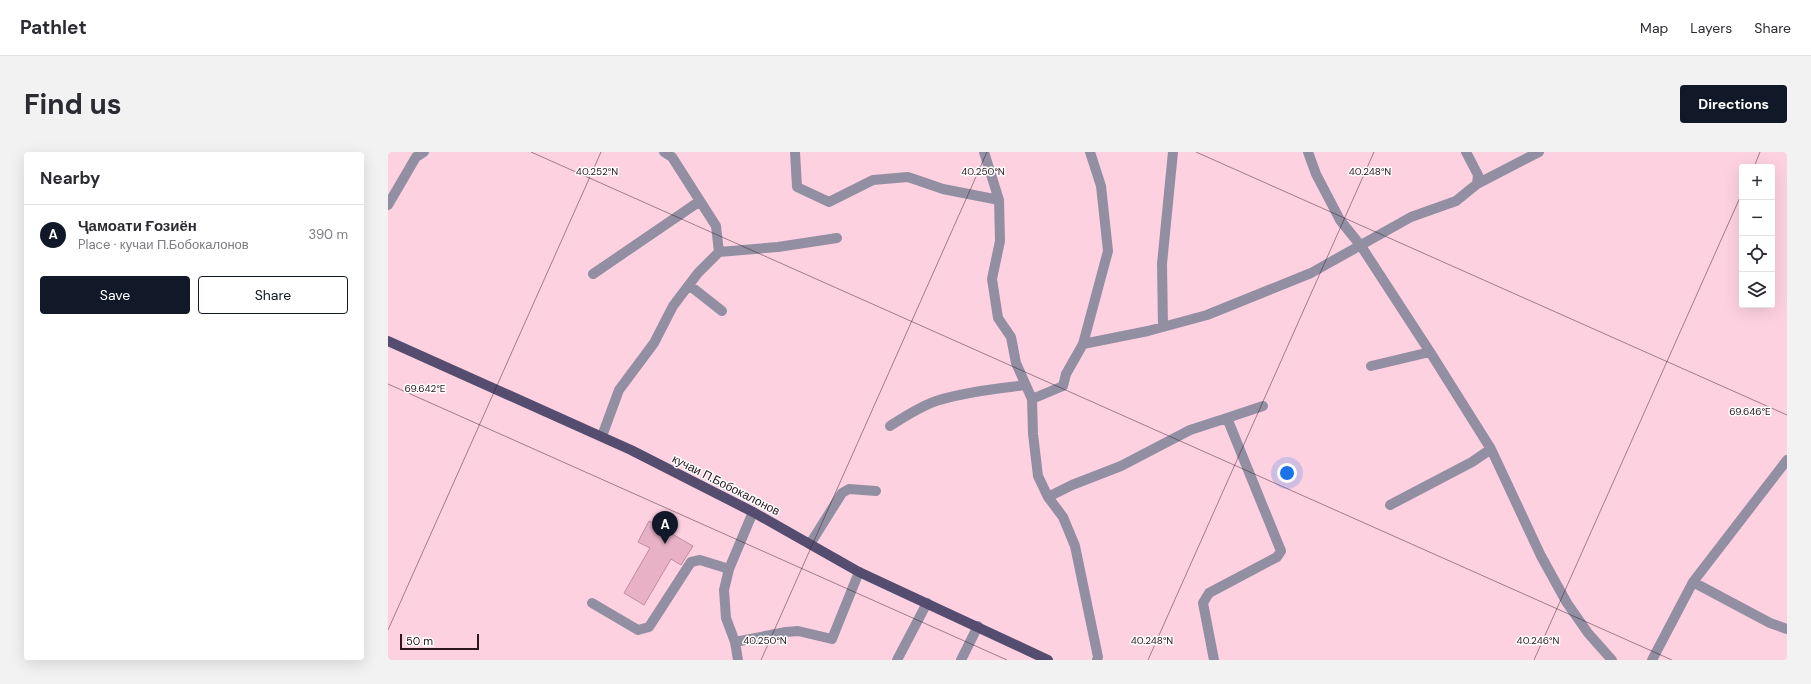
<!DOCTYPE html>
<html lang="en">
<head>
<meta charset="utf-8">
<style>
  body { margin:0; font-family:"DM Sans",sans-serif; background:#f2f2f3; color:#2b2b33 }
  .controls { position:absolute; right:12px; top:12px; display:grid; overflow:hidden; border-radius:4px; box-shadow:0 4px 16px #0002 }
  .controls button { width:36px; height:36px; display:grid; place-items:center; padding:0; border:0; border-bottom:1px solid #e1e1e2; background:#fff; color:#2b2b33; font:20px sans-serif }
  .scale { position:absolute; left:12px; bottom:10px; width:79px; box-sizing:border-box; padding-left:4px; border:2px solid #2a171e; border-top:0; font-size:11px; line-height:14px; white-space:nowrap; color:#2a171e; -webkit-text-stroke:3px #fff; paint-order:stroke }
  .you { position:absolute; left:899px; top:321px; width:14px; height:14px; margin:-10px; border:3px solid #fff; border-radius:50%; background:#1a73e8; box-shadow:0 0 0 6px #1a73e833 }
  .badge { display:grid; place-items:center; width:26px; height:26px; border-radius:50%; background:#111827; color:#fff; font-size:13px; font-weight:700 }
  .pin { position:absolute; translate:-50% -33px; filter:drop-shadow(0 1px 2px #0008) }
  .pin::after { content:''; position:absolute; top:21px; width:14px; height:12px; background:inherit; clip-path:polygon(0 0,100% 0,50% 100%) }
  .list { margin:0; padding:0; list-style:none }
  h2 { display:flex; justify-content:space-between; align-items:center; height:52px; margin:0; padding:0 16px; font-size:17px }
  h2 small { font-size:13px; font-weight:400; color:#7c7c81 }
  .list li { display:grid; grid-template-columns:26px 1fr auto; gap:12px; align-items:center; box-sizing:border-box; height:60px; padding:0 16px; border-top:1px solid #e1e1e2 }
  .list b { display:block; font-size:15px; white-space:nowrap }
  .list p { margin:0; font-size:13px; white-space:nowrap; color:#7c7c81 }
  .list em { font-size:13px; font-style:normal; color:#7c7c81 }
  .actions { display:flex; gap:8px; padding:12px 16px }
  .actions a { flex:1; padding:9px 0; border:1px solid #111827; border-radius:4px; text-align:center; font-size:14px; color:#111827 }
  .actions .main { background:#111827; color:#fff }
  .icon { flex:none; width:22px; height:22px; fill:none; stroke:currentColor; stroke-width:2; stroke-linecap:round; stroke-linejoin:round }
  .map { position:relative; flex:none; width:1399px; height:508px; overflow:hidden; border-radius:4px }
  header { display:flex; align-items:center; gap:24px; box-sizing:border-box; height:56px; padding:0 20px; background:#fff; border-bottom:1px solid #e1e1e2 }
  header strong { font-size:19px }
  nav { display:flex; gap:22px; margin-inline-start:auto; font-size:14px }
  .intro { display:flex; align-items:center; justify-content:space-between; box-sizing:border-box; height:96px; padding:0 24px }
  h1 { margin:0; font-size:28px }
  .button { padding:10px 18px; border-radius:4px; background:#111827; color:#fff; font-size:14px; font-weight:700 }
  main { display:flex; gap:24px; padding:0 24px }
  aside { flex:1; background:#fff; border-radius:4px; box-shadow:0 4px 16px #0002 }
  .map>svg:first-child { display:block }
  .building { fill:#e8b1c5; stroke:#c08c9f }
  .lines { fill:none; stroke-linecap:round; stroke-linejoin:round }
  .minor { stroke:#938fa3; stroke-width:10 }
  .major { stroke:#554d70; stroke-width:10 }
  .ticks { fill:none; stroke:#2a171e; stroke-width:1; stroke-opacity:0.45 }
  .labels { text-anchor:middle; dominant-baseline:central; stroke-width:3; stroke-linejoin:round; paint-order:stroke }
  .street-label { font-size:12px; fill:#2a171e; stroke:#fff }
  .ticks-label { font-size:10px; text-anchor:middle; fill:#2a171e; stroke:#fff; stroke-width:3; stroke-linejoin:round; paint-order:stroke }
</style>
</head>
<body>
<header>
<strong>Pathlet</strong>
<nav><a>Map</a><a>Layers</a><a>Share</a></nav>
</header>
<div class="intro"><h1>Find us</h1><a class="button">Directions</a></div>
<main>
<aside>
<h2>Nearby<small></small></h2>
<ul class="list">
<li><span class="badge">A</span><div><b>Ҷамоати Ғозиён</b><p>Place · кучаи П.Бобокалонов</p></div><em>390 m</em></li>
</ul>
<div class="actions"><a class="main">Save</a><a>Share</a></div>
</aside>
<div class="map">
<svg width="1399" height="508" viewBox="0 0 1399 508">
  <rect width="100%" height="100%" fill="#fed1e1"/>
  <!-- building -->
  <path class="building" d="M261,369L305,394L293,413L283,407L256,453L236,441L262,396L250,390Z"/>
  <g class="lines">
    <!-- minor -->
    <path class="minor" d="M407,0L409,35L441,50L485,28L520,25L555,37L611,48
      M596,0L611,48L612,89L604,127L610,166L623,185L628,211L644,247L645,282L650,324L660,345L675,365L687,394L710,505L709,508
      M702,0L713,34L720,99L695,192L760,179L819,163L923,121L1023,65L1068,49L1089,32L1090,23L1078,0
      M920,0L928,22L952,68L973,94L1042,200L1103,297L1153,404L1179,451L1200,481L1224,508
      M1089,32L1151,0
      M0,53L28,5L36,0
      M331,100L390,95L449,86
      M205,122L312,49
      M301,133L334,159
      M775,175L774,112L785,0
      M983,214L1042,200
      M644,247L675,234L678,222L695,192
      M839,266L875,254
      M502,274C516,265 531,255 548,249C577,240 608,237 638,233
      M214,284L231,238L266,191L285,154L310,121L331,100L328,74L284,5L276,0
      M660,345L684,333L733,314L802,278L839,266L893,399L889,405L821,441L815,451L826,508
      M1002,353L1084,310L1103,297
      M422,392L454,341L461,337L488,339
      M1305,430L1382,471L1399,477
      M204,451L250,478L261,475L303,410L312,408L341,417
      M347,490L398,480L410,479L444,487L471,420
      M350,508L347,490L338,466L336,438L341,417L365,360
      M509,508L539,451
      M573,508L590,474
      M1264,508L1305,430L1399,308"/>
    <!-- major -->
    <path class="major" d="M0,189L243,298L365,360L471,420L660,508"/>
  </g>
  <!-- ticks -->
  <path class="ticks" d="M143,0L1284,508M808,0L1399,263M1366,15L1372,0M0,232L619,508M0,478L213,0M373,508L599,0M760,508L986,0M1146,508L1354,41"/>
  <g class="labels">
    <!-- street labels -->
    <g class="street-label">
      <text transform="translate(338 333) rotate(27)">кучаи П.Бобокалонов</text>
    </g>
  </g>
  <g class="ticks-label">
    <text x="209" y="23">40.252°N</text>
    <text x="595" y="23">40.250°N</text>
    <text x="982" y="23">40.248°N</text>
    <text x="37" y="240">69.642°E</text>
    <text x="1362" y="263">69.646°E</text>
    <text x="377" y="492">40.250°N</text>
    <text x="764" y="492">40.248°N</text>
    <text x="1150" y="492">40.246°N</text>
  </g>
</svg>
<div class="controls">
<button>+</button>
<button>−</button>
<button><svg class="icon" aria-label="locate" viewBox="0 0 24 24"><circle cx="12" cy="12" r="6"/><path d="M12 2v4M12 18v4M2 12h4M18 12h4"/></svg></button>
<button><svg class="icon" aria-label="layers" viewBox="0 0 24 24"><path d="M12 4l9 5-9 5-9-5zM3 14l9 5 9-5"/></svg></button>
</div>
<div class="scale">50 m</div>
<div class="you"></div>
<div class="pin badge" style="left:277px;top:392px">A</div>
</div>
</main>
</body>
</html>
